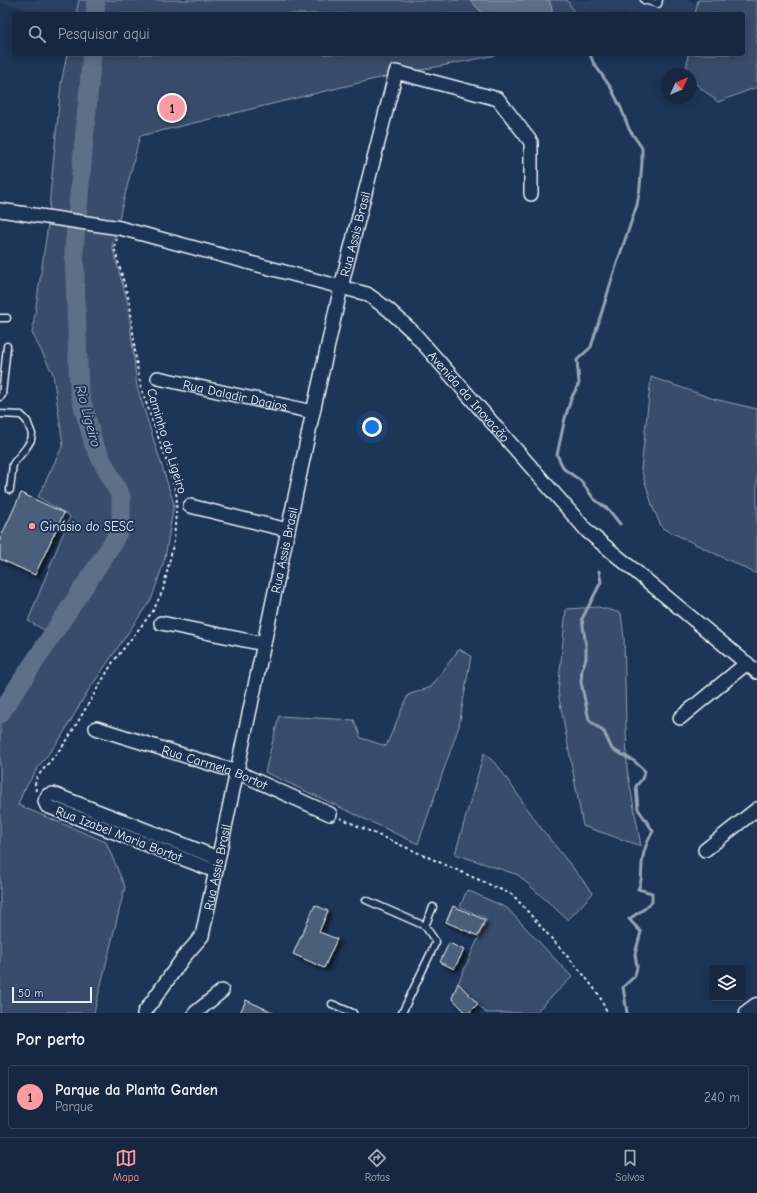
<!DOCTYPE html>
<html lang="pt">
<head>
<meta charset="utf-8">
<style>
  body { margin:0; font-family:"Comic Neue",sans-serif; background:#23344c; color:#f1f3f6 }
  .controls { position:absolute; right:12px; bottom:12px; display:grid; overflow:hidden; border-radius:4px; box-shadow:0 2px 10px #0003 }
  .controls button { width:36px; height:36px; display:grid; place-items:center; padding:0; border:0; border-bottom:1px solid #35445a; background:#162841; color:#f1f3f6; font:20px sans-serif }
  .compass { position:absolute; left:661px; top:68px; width:36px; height:36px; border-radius:50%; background:#162841; box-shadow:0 2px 10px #0003; rotate:46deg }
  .scale { position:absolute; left:12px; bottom:10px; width:80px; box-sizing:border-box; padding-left:4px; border:2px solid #e8f1f8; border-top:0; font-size:11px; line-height:14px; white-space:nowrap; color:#e8f1f8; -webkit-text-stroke:3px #1d3557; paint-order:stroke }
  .you { position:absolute; left:372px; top:427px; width:14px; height:14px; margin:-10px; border:3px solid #fff; border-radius:50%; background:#1a73e8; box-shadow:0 0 0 6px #1a73e833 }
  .badge { display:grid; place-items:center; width:26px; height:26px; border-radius:50%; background:#ff9aa2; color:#111; font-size:13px; font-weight:700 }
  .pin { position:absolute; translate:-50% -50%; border:2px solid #fff; box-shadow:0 1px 4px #0006 }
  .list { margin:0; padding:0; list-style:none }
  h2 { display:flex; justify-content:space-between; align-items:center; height:52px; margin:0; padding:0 16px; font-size:17px }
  h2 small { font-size:13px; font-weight:400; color:#9ea6b1 }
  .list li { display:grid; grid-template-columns:26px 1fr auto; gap:12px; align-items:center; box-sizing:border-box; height:64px; margin:0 8px 8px; padding:0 8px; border:1px solid #35445a; border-radius:4px }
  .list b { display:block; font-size:15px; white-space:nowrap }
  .list p { margin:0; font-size:13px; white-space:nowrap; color:#9ea6b1 }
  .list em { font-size:13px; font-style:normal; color:#9ea6b1 }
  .icon { flex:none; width:22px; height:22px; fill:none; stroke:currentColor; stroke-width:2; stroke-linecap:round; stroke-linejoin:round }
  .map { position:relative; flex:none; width:757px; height:1013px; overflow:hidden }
  .search { position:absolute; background:#162841; box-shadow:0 2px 10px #0003; left:12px; right:12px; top:12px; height:44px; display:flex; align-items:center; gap:10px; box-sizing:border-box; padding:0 14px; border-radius:4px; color:#9ea6b1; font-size:15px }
  .sheet { height:124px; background:#162841 }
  nav { display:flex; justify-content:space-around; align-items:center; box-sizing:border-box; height:56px; border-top:1px solid #35445a; background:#162841; font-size:11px; color:#9ea6b1 }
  nav a { display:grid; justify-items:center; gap:2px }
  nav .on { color:#ff9aa2 }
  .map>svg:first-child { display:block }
  .built { fill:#2a4162 }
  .green { fill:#374d6c; stroke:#909fb2 }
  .water { fill:#5d7089; stroke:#95a4b5 }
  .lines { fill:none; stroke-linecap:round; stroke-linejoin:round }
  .stream { stroke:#95a4b5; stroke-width:3 }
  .river { stroke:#5d7089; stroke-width:19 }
  .building { fill:#495e7a; stroke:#e8f1f8; filter:url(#shadow) }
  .service-casing { stroke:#e8f1f8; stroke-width:9 }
  .minor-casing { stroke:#e8f1f8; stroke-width:16 }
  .secondary-casing { stroke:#e8f1f8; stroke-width:21 }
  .path { stroke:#e8f1f8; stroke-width:2; stroke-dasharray:3 3; stroke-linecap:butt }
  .service { stroke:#1d3557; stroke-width:6 }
  .minor { stroke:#1d3557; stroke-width:13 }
  .secondary { stroke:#1d3557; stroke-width:18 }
  .poi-dot { fill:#ff9aa2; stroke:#1d3557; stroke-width:1.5 }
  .labels { text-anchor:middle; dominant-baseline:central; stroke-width:4; stroke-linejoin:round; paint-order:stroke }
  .street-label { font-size:13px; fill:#e8f1f8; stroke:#1d3557 }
  .poi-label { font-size:13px; fill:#e8f1f8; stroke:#1d3557; text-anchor:start }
  .water-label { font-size:14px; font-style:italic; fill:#b7c4d1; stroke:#1d3557 }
</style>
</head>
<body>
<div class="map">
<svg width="757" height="1013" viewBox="0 0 757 1013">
  <defs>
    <filter id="shadow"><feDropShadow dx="3.5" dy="3.5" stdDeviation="2" flood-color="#0009"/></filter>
  </defs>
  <rect width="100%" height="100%" fill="#1d3557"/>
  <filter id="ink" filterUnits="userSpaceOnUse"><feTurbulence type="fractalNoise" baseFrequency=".025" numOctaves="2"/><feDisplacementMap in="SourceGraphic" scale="8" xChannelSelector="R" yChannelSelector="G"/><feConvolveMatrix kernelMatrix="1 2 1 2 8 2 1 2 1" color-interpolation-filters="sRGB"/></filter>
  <g filter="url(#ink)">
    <!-- built -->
    <path class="built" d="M0,0H79L76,14H45L0,2Z
      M567,0H688L696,4L695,14H575Z"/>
    <!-- green -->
    <path class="green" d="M79,0H567L575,14H76Z
      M698,0H757V87L718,102L691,80V74H686L688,54H743V14H695Z
      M67,54H502L375,79L140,136L112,246L128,304L137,387L174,504L165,558L152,598L88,691L60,739L39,766L23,792L18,805L106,842L125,887L94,1013H0V706L48,632L28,621L70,516L38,497L63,445L53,374L32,333L49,218L50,195L61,84Z
      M651,377L714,399L757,409V574L662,528L653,508L641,469Z
      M598,607L621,613L624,638L627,769L641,846L583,826L558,692L566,609Z
      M459,649L471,656L459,726L418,844L265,772L279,716L354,720L361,738L386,746L408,695L431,687Z
      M484,753L498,766L541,828L593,893L568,920L518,875L455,854Z
      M467,890L507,908L572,977L535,1013H486L458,983L487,919L460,907Z"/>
    <!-- water -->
    <path class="water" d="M470,0H549L552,8V14H483Z"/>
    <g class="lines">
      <!-- stream -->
      <path class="stream" d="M590,54L593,62L611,88L621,108L629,129L642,148V162L640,187L637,205L616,266L591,347L577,360L579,383L571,399L565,418L557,455L564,469L581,481L594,499L609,510L620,524
        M599,571L601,582L582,619L586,646V659L582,669L581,682L589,720L604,732L612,749L634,761L645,771L642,779L636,786L638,809L653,831C647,841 643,852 642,864C641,872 643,881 638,889L652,893V902L644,909L629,919L641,932L635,954L637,967L635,976L623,987L627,1013"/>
      <!-- river -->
      <path class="river" d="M95,14L96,0
        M0,714L112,544L121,526V497L94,445L79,391L74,249L92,54"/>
    </g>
    <!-- building -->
    <path class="building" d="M21,493L64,513L35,575L0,559V539Z
      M315,905L328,911L319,932L337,939L324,968L293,954Z
      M453,906L485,920L478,936L446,922Z
      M449,943L464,950L454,969L440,962Z
      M458,983L478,1004L469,1013H466L452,998Z
      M246,1000L274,1013H240Z"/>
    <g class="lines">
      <defs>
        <path id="service" d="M644,0L658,4L659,0
          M0,318H7
          M0,397L2,395L7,346
          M0,414L21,415L27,421L32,434L31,440L26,448L13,464L10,490
          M366,900L425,926
          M332,1004L353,1013
          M402,1013L436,942L425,926L433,907"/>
        <g id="minor">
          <path id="s1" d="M0,210L120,228L367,294L389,310L413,332L588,532L757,672"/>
          <path id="s2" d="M158,378L313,412"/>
          <path d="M190,506L288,530"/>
          <path d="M161,623L264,644"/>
          <path d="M680,718L747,663"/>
          <path id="s3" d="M96,728L237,772L330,814"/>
          <path d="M705,850L757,809"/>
          <path d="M215,871L47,806L45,801L48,795L53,794L218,858"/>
          <path id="s4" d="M144,1013L183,958L202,936L313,412L341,287L396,72L498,99L531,142V194"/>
          <path d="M195,1013L222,991"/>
        </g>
        <path id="secondary" d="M749,1013L757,1007"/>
      </defs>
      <!-- service casing -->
      <use href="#service" class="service-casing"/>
      <!-- minor casing -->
      <use href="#minor" class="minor-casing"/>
      <!-- secondary casing -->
      <use href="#secondary" class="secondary-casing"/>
      <!-- path -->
      <path class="path" d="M36,791L35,784L37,777L66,742L113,662L153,611L163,590L174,541L177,497L169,468L141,388L136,360L130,304L114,247L117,238
        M340,818L513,895L583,974L599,995L607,1013"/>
      <!-- service -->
      <use href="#service" class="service"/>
      <!-- minor -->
      <use href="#minor" class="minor"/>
      <!-- secondary -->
      <use href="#secondary" class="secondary"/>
    </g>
  </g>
  <!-- markers -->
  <circle class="poi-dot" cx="32" cy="526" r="4"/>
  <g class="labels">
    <!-- street labels -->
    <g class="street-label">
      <text stroke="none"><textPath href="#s4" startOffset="815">Rua Assis Brasil</textPath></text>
      <text stroke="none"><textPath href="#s2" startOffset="79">Rua Daladir Dagios</textPath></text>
      <text stroke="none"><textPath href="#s1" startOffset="522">Avenida da Inovação</textPath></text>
      <text transform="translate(167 441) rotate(73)">Caminho do Ligeiro</text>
      <text stroke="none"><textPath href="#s4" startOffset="491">Rua Assis Brasil</textPath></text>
      <text stroke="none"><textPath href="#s3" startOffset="125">Rua Carmela Bortot</textPath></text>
      <text transform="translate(119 834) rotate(21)">Rua Izabel Maria Bortot</text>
      <text stroke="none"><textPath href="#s4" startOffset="167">Rua Assis Brasil</textPath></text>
    </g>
    <!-- poi labels -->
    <g class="poi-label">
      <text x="40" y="526">Ginásio do SESC</text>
    </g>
    <!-- water labels -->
    <g class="water-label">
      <text transform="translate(88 416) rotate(75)">Rio Ligeiro</text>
    </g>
  </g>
</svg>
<div class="controls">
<button><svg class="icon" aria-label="layers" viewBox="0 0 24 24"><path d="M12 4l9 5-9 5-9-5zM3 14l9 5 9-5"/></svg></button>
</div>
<svg class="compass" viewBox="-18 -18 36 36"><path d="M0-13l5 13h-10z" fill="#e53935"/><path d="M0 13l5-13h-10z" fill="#9ea6b1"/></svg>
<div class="scale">50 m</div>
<div class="you"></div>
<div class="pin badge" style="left:172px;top:108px">1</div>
<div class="search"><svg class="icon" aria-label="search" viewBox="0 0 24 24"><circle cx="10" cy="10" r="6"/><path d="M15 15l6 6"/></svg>Pesquisar aqui</div>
</div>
<section class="sheet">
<h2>Por perto<small></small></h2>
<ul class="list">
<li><span class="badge">1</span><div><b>Parque da Planta Garden</b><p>Parque</p></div><em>240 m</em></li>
</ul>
</section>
<nav>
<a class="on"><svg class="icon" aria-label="map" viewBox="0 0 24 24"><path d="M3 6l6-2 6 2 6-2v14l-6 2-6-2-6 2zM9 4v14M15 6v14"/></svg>Mapa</a>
<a><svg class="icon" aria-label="directions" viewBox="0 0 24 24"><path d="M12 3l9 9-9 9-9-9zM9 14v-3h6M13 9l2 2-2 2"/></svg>Rotas</a>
<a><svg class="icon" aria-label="saved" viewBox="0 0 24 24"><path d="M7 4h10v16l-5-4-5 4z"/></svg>Salvos</a>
</nav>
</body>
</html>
